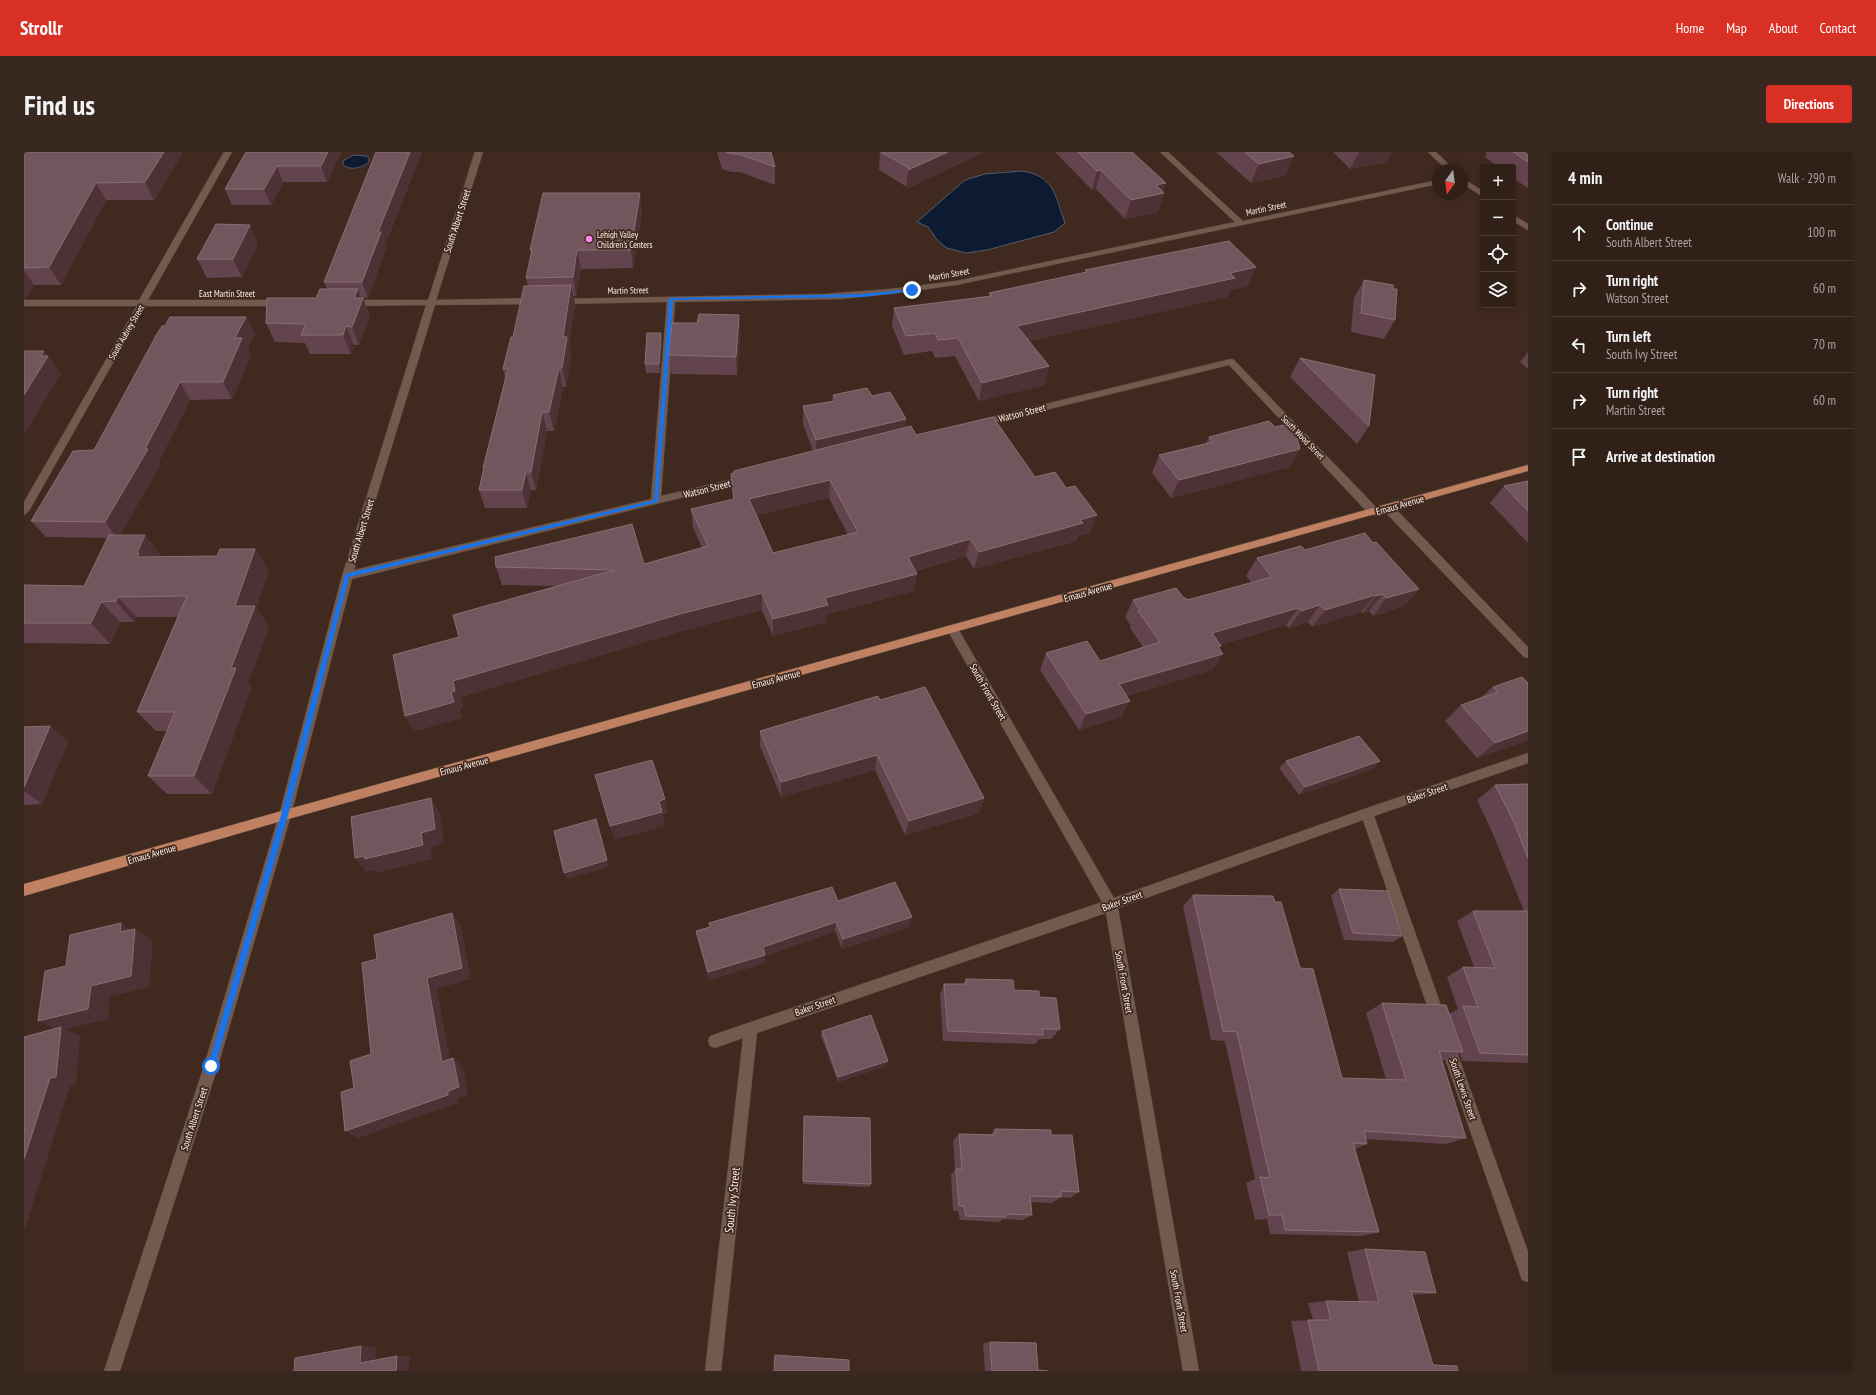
<!DOCTYPE html>
<html lang="en">
<head>
<meta charset="utf-8">
<style>
  body { margin:0; font-family:"PT Sans Narrow",sans-serif; background:#382820; color:#f1f3f6 }
  .controls { position:absolute; right:12px; top:12px; display:grid; overflow:hidden; border-radius:4px; box-shadow:0 2px 6px #0003 }
  .controls button { width:36px; height:36px; display:grid; place-items:center; padding:0; border:0; border-bottom:1px solid #4b3e36; background:#302017; color:#f1f3f6; font:20px sans-serif }
  .compass { position:absolute; left:1408px; top:12px; width:36px; height:36px; border-radius:50%; background:#302017; box-shadow:0 2px 6px #0003; rotate:194deg }
  .stop { position:absolute; width:12px; height:12px; margin:-9px; border:3px solid #1a73e8; border-radius:50%; background:#fff }
  .stop.end { background:#1a73e8; border-color:#fff; box-shadow:0 1px 4px #0008 }
  .list { margin:0; padding:0; list-style:none }
  h2 { display:flex; justify-content:space-between; align-items:center; height:52px; margin:0; padding:0 16px; font-size:17px }
  h2 small { font-size:13px; font-weight:400; color:#a8a3a1 }
  .list li { display:grid; grid-template-columns:26px 1fr auto; gap:12px; align-items:center; box-sizing:border-box; height:56px; padding:0 16px; border-top:1px solid #4b3e36 }
  .list b { display:block; font-size:15px; white-space:nowrap }
  .list p { margin:0; font-size:13px; white-space:nowrap; color:#a8a3a1 }
  .list em { font-size:13px; font-style:normal; color:#a8a3a1 }
  .icon { flex:none; width:22px; height:22px; fill:none; stroke:currentColor; stroke-width:2; stroke-linecap:round; stroke-linejoin:round }
  .map { position:relative; flex:none; width:1504px; height:1219px; overflow:hidden; border-radius:4px }
  header { display:flex; align-items:center; gap:24px; box-sizing:border-box; height:56px; padding:0 20px; background:#d93025; color:#fff }
  header strong { font-size:19px }
  nav { display:flex; gap:22px; margin-inline-start:auto; font-size:14px }
  .intro { display:flex; align-items:center; justify-content:space-between; box-sizing:border-box; height:96px; padding:0 24px }
  h1 { margin:0; font-size:28px }
  .button { padding:10px 18px; border-radius:4px; background:#d93025; color:#fff; font-size:14px; font-weight:700 }
  main { display:flex; gap:24px; padding:0 24px }
  aside { flex:1; background:#302017; border-radius:4px; box-shadow:0 2px 6px #0003 }
  .map>svg:first-child { display:block }
  .water { fill:#0c1b32; stroke:#555b69 }
  .lines { fill:none; stroke-linecap:round; stroke-linejoin:round }
  .minor-casing { stroke:#5a473e; stroke-width:1 }
  .major-casing { stroke:#5a473e; stroke-width:1 }
  .minor { fill:#735a4e; fill-rule:evenodd }
  .major { fill:#bf8161; fill-rule:evenodd }
  .wall { fill:#63434e; fill-rule:evenodd }
  .shaded-wall { fill:#4e3134 }
  .building { fill:#73555e; stroke:#896e74; fill-rule:evenodd }
  .route { fill:#1a73e8 }
  .poi-dot { fill:#fc86e3; stroke:#402a1f; stroke-width:1.5 }
  .labels { text-anchor:middle; dominant-baseline:central; stroke-width:3.5; stroke-linejoin:round; paint-order:stroke }
  .far-street-label { font-size:9px; fill:#feefe8; stroke:#402a1f }
  .far-poi-label { font-size:9px; fill:#feefe8; stroke:#402a1f; text-anchor:start }
  .street-label { font-size:10px; fill:#feefe8; stroke:#402a1f }
  .near-street-label { font-size:12px; fill:#feefe8; stroke:#402a1f }
</style>
</head>
<body>
<header>
<strong>Strollr</strong>
<nav><a>Home</a><a>Map</a><a>About</a><a>Contact</a></nav>
</header>
<div class="intro"><h1>Find us</h1><a class="button">Directions</a></div>
<main>
<div class="map">
<svg width="1504" height="1219" viewBox="0 0 1504 1219">
  <rect width="100%" height="100%" fill="#402a1f"/>
  <!-- water -->
  <path class="water" d="M329,3L342,4L345,6V10C338,16 327,19 319,13V9Z
    M998,19C1031,24 1031,44 1041,71L1030,80L963,98L942,101L923,96L914,89L904,75L893,70L941,28L961,22Z"/>
  <g class="lines">
    <defs>
      <path id="minor" d="M200,0H208L124,148H258L262,151L258,154H121L5,359L0,363V350L113,154H0V148H115Z
        M451,0H459L412,148L512,146L516,149L512,152L411,153L330,418L627,347L643,150L535,152L532,151V147L800,142L866,137L932,129L1211,70L1136,0H1144L1219,69L1414,28V32L932,133L866,142L816,147L651,150L637,344L722,324L727,327L725,329L328,427L267,663L194,914L96,1219H80L180,914L255,663L318,424L402,153L325,154L321,151L325,148H404Z
        M1404,0H1412L1431,18H1423Z
        M1438,26L1459,39V45L1438,31Z
        M1489,63L1504,72V78L1489,69Z
        M1207,207L1210,208L1354,357L1355,360L1354,363H1346L1205,213L956,274L951,271L956,268Z
        M1364,352L1368,353L1504,495V506L1500,505L1360,359L1359,356L1360,353Z
        M929,474L933,475L1090,746L1343,656L1504,601V611L1350,664L1422,868L1420,873L1415,875L1410,873L1408,868L1339,668L1094,756L1175,1219H1159L1082,761L733,881L697,1219H681L719,886L691,896L686,894L684,889L686,884L1078,750L925,481L924,478L925,475Z
        M1422,882L1427,884L1429,889L1504,1100V1130L1498,1128L1496,1122L1415,889L1417,884Z"/>
      <path id="major" d="M1504,313V319L261,668L0,744V732L261,658Z"/>
    </defs>
    <!-- minor casing -->
    <use href="#minor" class="minor-casing"/>
    <!-- major casing -->
    <use href="#major" class="major-casing"/>
    <!-- minor -->
    <use href="#minor" class="minor"/>
    <!-- major -->
    <use href="#major" class="major"/>
  </g>
  <!-- wall -->
  <path class="wall" d="M0,0H159L130,48H82L37,133H10L1,146L0,147Z
    M222,0H317L303,30H259L247,53H208L201,37Z
    M352,0H398L361,93L362,96L344,146H339L346,165L335,193H330L327,202H286L281,191L251,190L242,171L292,146L303,137L300,130Z
    M693,0H747L751,15V33L716,20H708L698,17Z
    M856,0H960L882,37L883,35L855,18Z
    M1031,0H1108L1142,31L1139,40L1140,41L1134,60L1101,67L1072,37L1068,38Z
    M1192,0H1265L1270,4L1262,23L1227,31Z
    M1309,0H1367L1362,10L1326,17Z
    M1461,0H1504V36L1489,26V15H1474L1461,5L1463,2Z
    M618,60L609,116L557,117L552,144H549L551,152L545,192L547,204L542,235H539L530,279H523L512,338H507L503,356H461L455,338L460,318L459,316L481,227L479,217L489,185L504,134L502,126L507,103L506,98Z
    M234,92L218,125L183,126L173,107Z
    M1061,118L1224,134L1206,138L1203,145L1005,189L1025,214L1020,233L955,249L931,204L911,206L908,199L880,203L868,174L870,156L964,145L965,141L1061,120Z
    M1340,128L1369,137L1371,168L1360,187L1327,180L1330,146Z
    M715,163L716,182L713,223L647,222L645,203Z
    M222,165L231,182L224,196L227,203L208,247L166,248L134,311L136,313L96,383L138,404L137,405L193,404L231,397L245,418L232,456L245,475L224,531L227,536L188,642H143L124,624L143,579H132L113,560L154,465H112L110,470H96L86,492L0,491V433L60,434L83,386L22,385L7,369L70,298L141,174Z
    M638,190L636,221H622L621,212Z
    M1504,200V217L1496,210Z
    M1276,206L1345,274L1333,292L1266,225Z
    M809,243L848,244L882,267L881,276L892,283L1011,325L1066,381L1054,384L1052,389L950,417L942,404L892,419L893,422L890,439L803,462V470L749,484L738,458L658,479L437,545L439,555L435,556L437,566L390,579L381,564L435,485L532,434L478,433L472,415L620,412L678,396L669,375L667,357L709,347L707,322L710,321V319L789,299L779,272V254L808,249ZM805,346L824,383L749,401L733,363Z
    M1185,285L1276,297L1265,315L1147,346L1128,321L1135,303L1181,292Z
    M1504,329V391L1466,351L1480,334Z
    M1349,391L1395,437L1380,454L1349,464L1345,459L1339,461L1337,460L1288,475L1284,470L1265,476L1262,473L1196,493L1197,494L1195,497L1199,502L1188,518L1103,544L1106,549L1097,565L1055,578L1016,518L1022,501L1076,509L1119,495L1106,476L1107,474L1101,465L1109,448L1160,446L1163,448L1228,431L1222,424L1233,406L1281,398Z
    M1504,531V588L1453,606L1421,569L1437,553L1456,546L1469,535Z
    M856,548L960,646L955,661L881,683L851,618L757,645L736,594V579Z
    M26,574L44,590L18,652L0,653V575Z
    M1262,609H1356L1349,617L1275,643L1255,616Z
    M1504,632V759H1500L1469,682L1453,648L1471,633Z
    M1315,737L1378,784L1369,790L1320,788L1307,744Z
    M1169,743L1251,750L1276,816L1318,926L1362,927L1342,861L1358,851L1425,862L1434,857L1423,825L1439,815H1450L1433,769L1449,759H1504V911L1438,909L1436,901L1421,908H1418L1442,986L1422,992L1342,987L1343,992L1331,997L1355,1080L1337,1084L1246,1082L1243,1067L1231,1068L1222,1031L1231,1027L1201,889L1187,888L1159,754Z
    M814,749L885,775L818,797L811,779L741,804V811L685,828L674,788L672,779L685,775V771Z
    M942,827L990,838L1015,845L1036,877L1027,887H1015L1011,892L919,889L916,843L920,832H939Z
    M798,879L862,914L814,930L797,884Z
    M780,964L847,1032L845,1035L779,1032Z
    M971,977L1027,983L1055,1040L1046,1046L1037,1045L1028,1051L1007,1050L1008,1063L999,1068L979,1067L975,1070L936,1068L934,1059H929L927,1023L931,1018L929,989L935,982L966,983Z
    M1341,1097L1412,1141L1388,1143L1409,1213L1434,1219H1277L1267,1169L1289,1168L1284,1151L1302,1149L1335,1150L1323,1100Z
    M966,1190L1014,1218L1024,1219H961L959,1191Z"/>
  <!-- shaded-wall -->
  <path class="shaded-wall" d="M140,0H159L130,48L121,30Z
    M304,0H317L303,30L297,14Z
    M386,0H398L361,93L362,96L344,146L338,130L354,80Z
    M924,0H960L882,37L884,18Z
    M1335,0H1367L1362,10L1326,17Z
    M1270,4L1262,23L1227,31L1235,12Z
    M253,14L259,30L247,53L240,37Z
    M1077,18L1072,37L1068,38L1073,19Z
    M72,31L82,48L37,133L25,115Z
    M1142,31L1138,42L1140,41L1134,60L1101,67L1107,48L1132,33Z
    M616,41L618,60L609,116L607,98Z
    M226,73L234,92L218,125L209,107Z
    M553,98L557,117L552,144L549,125Z
    M1232,115L1224,134L1206,138L1203,145L989,193L993,174L1206,121Z
    M0,119L10,133L1,146L0,147Z
    M547,133L551,152L545,192L547,204L542,235L538,216L539,185Z
    M334,137L338,148L339,146L346,165L335,193L328,175L330,146Z
    M715,163L716,182L713,223L712,205Z
    M222,165L231,182L224,196L227,203L208,247L199,230L211,186Z
    M322,174L330,193L327,202L319,183Z
    M637,181L638,190L636,221L635,212Z
    M20,199L24,205V204L37,222L0,283V243L17,204Z
    M1025,214L1020,233L955,249L958,231Z
    M535,216L539,235L530,279L525,260Z
    M156,230L166,248L134,311L136,313L94,387L81,370L121,297Z
    M518,260L523,279L512,338L507,320Z
    M882,267L880,284L792,305V288Z
    M1276,297L1265,315L1147,346L1155,328Z
    M502,320L507,338L503,356L498,338Z
    M806,328L805,346L726,365L725,347Z
    M1073,363L1066,381L1054,384L1052,389L950,417L955,400L1056,368Z
    M121,383L138,404L130,421L113,405V401Z
    M946,387L942,404L881,422L884,405Z
    M231,397L245,418L232,456L245,475L224,531L227,536L188,642L170,624L207,516L211,454Z
    M893,422L890,439L803,462V470L749,484V467L801,446Z
    M1395,437L1380,454L1349,464L1362,446Z
    M738,441V458L658,479L437,545L439,555L435,556L437,566L390,579L381,564L427,540L429,529L656,462Z
    M1359,442L1345,459L1339,461L1352,444Z
    M1351,443L1337,460L1288,475L1301,458Z
    M94,445L112,465L110,470L92,449Z
    M77,450L96,470L86,492L67,471Z
    M1296,453L1284,470L1265,476L1277,459Z
    M1274,456L1262,473L1178,498L1188,481Z
    M1197,494L1191,504L1199,502L1188,518L1086,549L1095,532Z
    M1106,549L1097,565L1055,578L1062,562Z
    M26,574L44,590L18,652L0,639V635Z
    M1504,579V588L1453,606L1471,591Z
    M853,603L851,618L757,645V630Z
    M1356,609L1349,617L1275,643L1281,635Z
    M407,646L416,661L420,691L407,695L408,707L352,721L349,718L342,720L331,706L340,704L397,681Z
    M960,646L955,661L881,683L885,669Z
    M641,647L644,661L639,663L641,674L590,688L586,674L635,649Z
    M572,667L585,715L543,727L540,721Z
    M428,761L437,774L447,827L413,837L428,919L418,910L403,826Z
    M888,765L885,775L818,797L819,787Z
    M812,770L811,779L741,804V811L685,828L684,820L739,795Z
    M97,771L111,781V777L129,789L125,835L86,845L84,867L42,877L56,884L52,932L46,934L0,1080V1007L36,879L14,869L67,834L96,780Z
    M429,906L439,915L444,943L434,947V951L334,986L321,979L424,939Z
    M864,909L862,914L814,930V925Z
    M337,1194L352,1195L351,1211H336Z
    M373,1204H386L385,1219H372Z"/>
  <!-- building -->
  <path class="building" d="M0,0H140L121,30L72,31L25,115L0,116Z
    M222,0H304L297,14H253L240,37H201Z
    M352,0H386L354,80H357L338,130H300Z
    M702,0H747L751,15L715,2H708Z
    M857,0H924L884,18L885,16Z
    M1054,0H1108L1142,31L1132,33L1140,41L1107,48L1077,18L1073,19Z
    M1221,0H1265L1270,4L1235,12Z
    M1489,0H1504V10Z
    M519,41H616L607,98H553L549,125L502,126L508,98H506Z
    M192,72L226,73L209,107H173Z
    M1205,89L1232,115L1206,121L1211,126L993,174L1025,214L958,231L934,186L914,188L911,181L882,184L870,156L968,144L965,141L1063,120L1061,118Z
    M1340,128L1369,133V137H1373L1371,168L1337,161Z
    M547,133L539,185H543L538,216H535L525,260H518L507,320H502L498,338H455L460,315L459,316L484,217H479L487,185H489L500,134Z
    M296,137H334L330,146H339L328,175L322,174L319,183H277L282,172L242,171L243,146H292Z
    M675,162L715,163L712,205L645,203L648,171H673Z
    M146,165H222L211,186H218L199,230H156L121,297H124L81,370L7,369L49,299L70,298L133,182L138,174H141Z
    M623,181H637L635,212H621Z
    M0,199H20L17,204H24L0,243Z
    M1276,206L1351,223L1345,274Z
    M843,236L848,244L866,240L882,267L792,288L779,254L812,249L809,243Z
    M969,265L1011,325L1031,320L1042,336L1051,334L1073,363L1056,368L1059,371L955,400L946,387L884,405L893,422L801,446L804,453L749,467L738,441L656,462L429,529L431,539L427,540L430,550L381,564L369,503L435,485L429,463L591,418L472,415L471,405L608,372L620,412L684,394L667,357L710,347L707,322L710,321V319L887,274L892,283ZM806,328L834,380L749,401L725,347Z
    M1245,269L1251,275L1269,271L1276,297L1155,328L1135,303L1189,290L1185,285Z
    M1504,329V359L1480,334Z
    M1341,381L1349,391L1352,390L1395,437L1362,446L1359,442L1352,444L1351,443L1301,458L1296,453L1277,459L1274,456L1188,481L1197,494L1194,495L1199,502L1095,532L1106,549L1062,562L1022,501L1063,489L1076,509L1136,490L1114,459L1116,458L1109,448L1152,436L1160,446H1162L1163,448L1248,425L1233,406L1277,394L1281,398Z
    M85,383H121L113,401H115L113,405L193,404L196,397H231L211,454H231L207,516H212L170,624H124L151,560H113L163,444L94,445L92,449L77,450L67,471H0V433L60,434Z
    M1498,525L1504,531V579L1471,591L1437,553L1474,540L1469,535Z
    M901,535L960,646L885,669L853,603L757,630L736,579L854,544L856,548Z
    M26,574L0,635V575Z
    M1335,584L1356,609L1281,635L1262,609Z
    M628,608L641,647L635,649L638,660L586,674L571,623Z
    M1504,632V706L1489,668L1471,633Z
    M407,646L411,677L397,681L399,693L341,707L340,704L331,706L327,665Z
    M572,667L583,708L540,721L530,679Z
    M871,730L888,765L819,787L812,770L739,795L741,803L684,820L672,779L686,775L685,771L808,735L814,749Z
    M1315,737L1364,739L1378,784L1329,781Z
    M1169,743L1249,744L1251,750H1257L1276,816L1289,817L1318,926L1382,928L1358,851L1422,853L1439,900L1415,899L1442,986L1340,979L1343,992L1329,991L1355,1080L1261,1078L1258,1063H1245L1236,1025L1246,1026L1213,880L1199,879Z
    M1449,759H1504V903L1456,901L1439,854L1454,855L1439,815L1471,816Z
    M428,761L438,816L403,826L418,910L429,906L435,935L424,939V943L321,979L317,940L330,936L326,909L347,902L338,811L353,807L350,783Z
    M97,771L96,780L111,777L107,824L67,834L64,857L14,869L21,819L42,814L46,783Z
    M942,827L989,828L990,838L1015,839V845L1032,846L1036,877H1018L1019,883L924,879L920,832H942Z
    M847,863L864,909L814,925L798,879Z
    M37,875L32,925L26,926L0,1007V885Z
    M780,964L846,966L847,1032L779,1029Z
    M971,977L1027,978V983H1048L1055,1040L1037,1039V1045L1006,1044L1008,1063L982,1062V1065L942,1064L940,1054H935L932,1017H938L935,982L971,983Z
    M1341,1097L1401,1100L1412,1141L1387,1139L1409,1213L1433,1214L1434,1219H1295L1284,1168H1307L1302,1149L1355,1150Z
    M966,1190L1012,1191L1014,1218L1024,1219H968Z
    M337,1194L336,1211L373,1204L372,1219H270L271,1206Z
    M751,1203L825,1208V1219H750Z"/>
  <!-- route -->
  <path class="route" d="M888,137L890,139L838,145L649,148L634,350L325,425L264,663L191,914L187,918L185,917L184,914L257,663L321,422L630,348L645,146L838,142Z"/>
  <!-- markers -->
  <circle class="poi-dot" cx="565" cy="87" r="4"/>
  <g class="labels">
    <!-- far-street labels -->
    <g class="far-street-label">
      <text transform="translate(1242 56) rotate(-12)">Martin Street</text>
      <text transform="translate(925 122) rotate(-10)">Martin Street</text>
      <text transform="translate(604 138) rotate(-1)">Martin Street</text>
      <text x="203" y="141">East Martin Street</text>
      <text transform="translate(102 180) rotate(-60)">South Aubrey Street</text>
      <text transform="translate(1279 285) rotate(46)">South Wood Street</text>
    </g>
    <!-- far-poi labels -->
    <g class="far-poi-label">
      <text x="573" y="82">Lehigh Valley<tspan x="573" dy="10">Children's Centers</tspan></text>
    </g>
    <!-- street labels -->
    <g class="street-label">
      <text transform="translate(433 69) rotate(-72)">South Albert Street</text>
      <text transform="translate(998 261) rotate(-14)">Watson Street</text>
      <text transform="translate(683 337) rotate(-14)">Watson Street</text>
      <text transform="translate(1376 353) rotate(-16)">Emaus Avenue</text>
      <text transform="translate(337 379) rotate(-73)">South Albert Street</text>
      <text transform="translate(1064 440) rotate(-16)">Emaus Avenue</text>
      <text transform="translate(752 527) rotate(-15)">Emaus Avenue</text>
      <text transform="translate(964 540) rotate(60)">South Front Street</text>
      <text transform="translate(440 614) rotate(-15)">Emaus Avenue</text>
      <text transform="translate(1403 641) rotate(-19)">Baker Street</text>
      <text transform="translate(128 702) rotate(-16)">Emaus Avenue</text>
      <text transform="translate(1098 749) rotate(-20)">Baker Street</text>
      <text transform="translate(1100 830) rotate(80)">South Front Street</text>
      <text transform="translate(791 854) rotate(-19)">Baker Street</text>
      <text transform="translate(1439 937) rotate(71)">South Lewis Street</text>
      <text transform="translate(170 967) rotate(-72)">South Albert Street</text>
      <text transform="translate(1155 1149) rotate(80)">South Front Street</text>
    </g>
    <!-- near-street labels -->
    <g class="near-street-label">
      <text transform="translate(708 1048) rotate(-84)">South Ivy Street</text>
    </g>
  </g>
</svg>
<div class="controls">
<button>+</button>
<button>−</button>
<button><svg class="icon" aria-label="locate" viewBox="0 0 24 24"><circle cx="12" cy="12" r="6"/><path d="M12 2v4M12 18v4M2 12h4M18 12h4"/></svg></button>
<button><svg class="icon" aria-label="layers" viewBox="0 0 24 24"><path d="M12 4l9 5-9 5-9-5zM3 14l9 5 9-5"/></svg></button>
</div>
<svg class="compass" viewBox="-18 -18 36 36"><path d="M0-13l5 13h-10z" fill="#e53935"/><path d="M0 13l5-13h-10z" fill="#a8a3a1"/></svg>
<div class="stop" style="left:187px;top:914px"></div>
<div class="stop end" style="left:888px;top:138px"></div>
</div>
<aside>
<h2>4 min<small>Walk · 290 m</small></h2>
<ul class="list">
<li><svg class="icon" aria-label="ahead" viewBox="0 0 24 24"><path d="M12 20V5M6 11l6-6 6 6"/></svg><div><b>Continue</b><p>South Albert Street</p></div><em>100 m</em></li>
<li><svg class="icon" aria-label="right" viewBox="0 0 24 24"><path d="M7 20v-9h11M14 6l5 5-5 5"/></svg><div><b>Turn right</b><p>Watson Street</p></div><em>60 m</em></li>
<li><svg class="icon" aria-label="left" viewBox="0 0 24 24"><path d="M17 20v-9H6M10 6l-5 5 5 5"/></svg><div><b>Turn left</b><p>South Ivy Street</p></div><em>70 m</em></li>
<li><svg class="icon" aria-label="right" viewBox="0 0 24 24"><path d="M7 20v-9h11M14 6l5 5-5 5"/></svg><div><b>Turn right</b><p>Martin Street</p></div><em>60 m</em></li>
<li><svg class="icon" aria-label="arrive" viewBox="0 0 24 24"><path d="M6 21V4h12l-3 4 3 4H6"/></svg><div><b>Arrive at destination</b></div></li>
</ul>
</aside>
</main>
</body>
</html>
